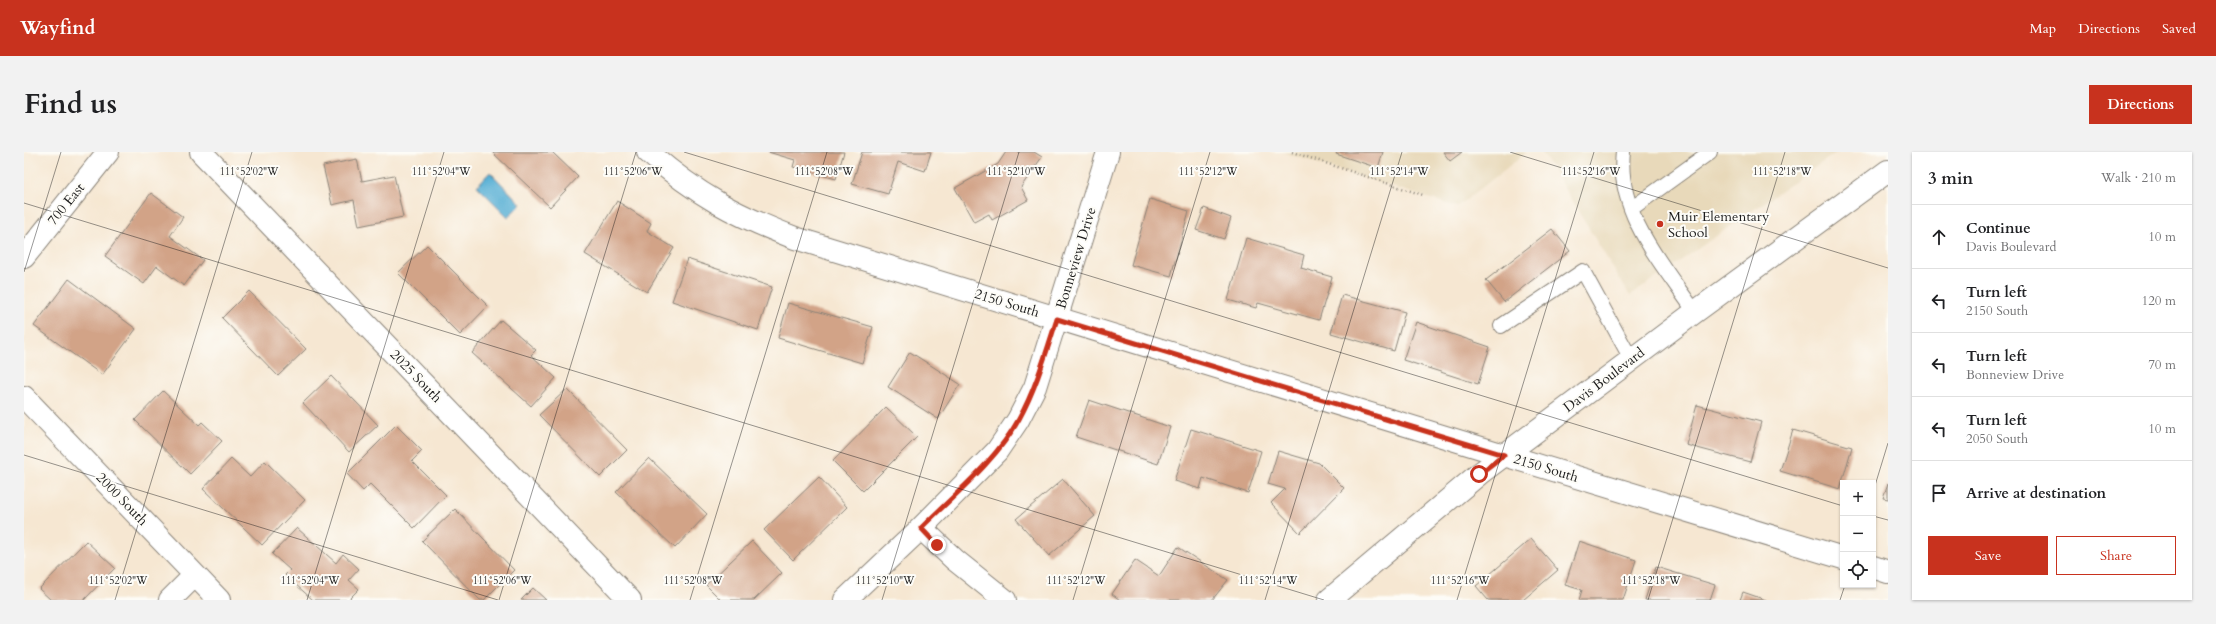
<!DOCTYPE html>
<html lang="en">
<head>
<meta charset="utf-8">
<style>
  body { margin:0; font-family:Cardo,serif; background:#f2f2f2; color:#202124 }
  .controls { position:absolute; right:12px; bottom:12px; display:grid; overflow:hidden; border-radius:0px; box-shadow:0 1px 3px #0004 }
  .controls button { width:36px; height:36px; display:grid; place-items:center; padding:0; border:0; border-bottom:1px solid #e0e0e0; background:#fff; color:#202124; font:20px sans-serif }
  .stop { position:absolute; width:12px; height:12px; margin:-9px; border:3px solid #c8321e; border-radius:50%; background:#fff }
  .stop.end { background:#c8321e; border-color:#fff; box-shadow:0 1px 4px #0008 }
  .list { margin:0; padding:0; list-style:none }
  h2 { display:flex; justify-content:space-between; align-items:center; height:52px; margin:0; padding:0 16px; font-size:17px }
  h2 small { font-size:13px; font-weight:400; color:#757577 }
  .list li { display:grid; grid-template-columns:26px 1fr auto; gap:12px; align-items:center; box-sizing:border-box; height:64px; padding:0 16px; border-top:1px solid #e0e0e0 }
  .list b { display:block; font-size:15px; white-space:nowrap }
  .list p { margin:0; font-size:13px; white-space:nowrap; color:#757577 }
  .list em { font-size:13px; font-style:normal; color:#757577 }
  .actions { display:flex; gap:8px; padding:12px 16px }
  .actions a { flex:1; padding:9px 0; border:1px solid #c8321e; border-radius:0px; text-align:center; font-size:14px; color:#c8321e }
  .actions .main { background:#c8321e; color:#fff }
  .icon { flex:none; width:22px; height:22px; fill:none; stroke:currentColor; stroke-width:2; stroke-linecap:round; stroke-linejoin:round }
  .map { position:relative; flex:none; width:1864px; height:448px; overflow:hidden; border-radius:0px }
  header { display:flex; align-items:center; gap:24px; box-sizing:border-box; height:56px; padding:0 20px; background:#c8321e; color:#fff }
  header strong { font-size:19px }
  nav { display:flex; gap:22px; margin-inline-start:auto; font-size:14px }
  .intro { display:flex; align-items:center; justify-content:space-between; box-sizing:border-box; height:96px; padding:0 24px }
  h1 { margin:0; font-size:28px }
  .button { padding:10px 18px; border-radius:0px; background:#c8321e; color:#fff; font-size:14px; font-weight:700 }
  main { display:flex; gap:24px; padding:0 24px }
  aside { flex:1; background:#fff; border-radius:0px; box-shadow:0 1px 3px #0004 }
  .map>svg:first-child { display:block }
  .built { fill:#e8d9ba }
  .water { fill:#57afd4; stroke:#3a6678 }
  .building { fill:#d2a387 }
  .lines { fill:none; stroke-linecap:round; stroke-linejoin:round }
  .lane-casing { stroke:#898277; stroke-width:16 }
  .street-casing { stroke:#898277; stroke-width:24 }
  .secondary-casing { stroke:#898277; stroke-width:24 }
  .path { stroke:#898277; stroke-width:2.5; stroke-dasharray:1 3; stroke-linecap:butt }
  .lane { stroke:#fff; stroke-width:14 }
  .street { stroke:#fff; stroke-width:22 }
  .secondary { stroke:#fff; stroke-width:22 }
  .route { stroke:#c8321e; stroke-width:5 }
  .ticks { fill:none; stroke:#1c1c1c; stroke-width:1; stroke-opacity:0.45 }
  .poi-dot { fill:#c8321e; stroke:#fdfcf7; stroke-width:1.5 }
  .labels { text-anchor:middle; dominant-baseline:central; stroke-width:4; stroke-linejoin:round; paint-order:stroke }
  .street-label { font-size:14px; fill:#1c1c1c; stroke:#fdfcf7 }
  .poi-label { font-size:14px; fill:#1c1c1c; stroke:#fdfcf7; text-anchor:start }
  .ticks-label { font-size:10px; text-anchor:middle; fill:#1c1c1c; stroke:#fdfcf7; stroke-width:4; stroke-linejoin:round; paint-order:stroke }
</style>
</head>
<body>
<header>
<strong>Wayfind</strong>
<nav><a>Map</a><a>Directions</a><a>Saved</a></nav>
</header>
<div class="intro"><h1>Find us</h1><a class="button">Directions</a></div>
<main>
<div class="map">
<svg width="1864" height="448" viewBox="0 0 1864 448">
  <rect width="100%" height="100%" fill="#fdfcf7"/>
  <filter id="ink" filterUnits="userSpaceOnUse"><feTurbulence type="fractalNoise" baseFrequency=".025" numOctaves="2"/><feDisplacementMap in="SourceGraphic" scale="8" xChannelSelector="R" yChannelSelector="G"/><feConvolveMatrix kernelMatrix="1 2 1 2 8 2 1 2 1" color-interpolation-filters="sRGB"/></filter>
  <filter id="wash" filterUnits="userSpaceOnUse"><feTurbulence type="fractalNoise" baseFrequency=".012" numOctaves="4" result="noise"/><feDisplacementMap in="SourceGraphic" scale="16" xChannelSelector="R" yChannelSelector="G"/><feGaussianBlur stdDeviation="0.9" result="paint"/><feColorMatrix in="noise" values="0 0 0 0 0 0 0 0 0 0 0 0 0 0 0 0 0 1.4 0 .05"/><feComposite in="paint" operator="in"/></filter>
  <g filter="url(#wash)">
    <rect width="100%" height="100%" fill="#f6e7d2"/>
    <!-- built -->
    <path class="built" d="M1258,0H1503L1433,55Z
      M1518,0H1813L1606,144Z"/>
    <!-- water -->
    <path class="water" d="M466,20L497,52L484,65L453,34Z"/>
    <g id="blocks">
      <!-- building -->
      <path class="building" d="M468,0H528L554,25L526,55Z
        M744,0H820L812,27L769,15L771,8Z
        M838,0H907L901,19L874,10L864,42L828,32Z
        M982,0H1010L1018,5L997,35L1004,48L968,68L965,62L950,70L931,36L974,12Z
        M1313,0H1359L1354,16L1312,2Z
        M1419,0H1438L1426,9Z
        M333,7L338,29L370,23L379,65L335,74L330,48L308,53L299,14Z
        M127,41L159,65L146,84L179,108L160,134L133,114L120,132L81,104Z
        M1126,47L1165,59L1147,124L1107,113Z
        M593,49L627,71L623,79L650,96L623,140L561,102Z
        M1180,56L1207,66L1200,87L1172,78Z
        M1528,77L1546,99L1480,150L1462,128Z
        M1222,86L1280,103L1277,116L1308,125L1295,168L1234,151L1232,156L1204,148Z
        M403,93L464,154L436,183L374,121Z
        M663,107L748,135L734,178L648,149Z
        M45,127L112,177L78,223L10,174Z
        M225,139L282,197L254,224L198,166Z
        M1318,143L1381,160L1370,199L1307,181Z
        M764,151L849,175L838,211L754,186Z
        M477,168L512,198L507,203L532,226L507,254L448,201Z
        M1392,170L1466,195L1454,232L1379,208Z
        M886,200L936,232L914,267L864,235Z
        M307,224L354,273L325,300L279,251Z
        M543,237L603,298L576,325L515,263Z
        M139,239L175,273L178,270L198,289L166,322L111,268Z
        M1065,248L1146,275L1134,312L1052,285Z
        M1673,253L1737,270L1726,310L1662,293Z
        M862,255L893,285L839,339L809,309Z
        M372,273L398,299L388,309L422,343L390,376L346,332L339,339L323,322Z
        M1167,277L1237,299L1224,341L1179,326L1176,337L1150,329Z
        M1769,278L1828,295L1816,337L1756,319Z
        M1254,299L1295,311L1320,336L1276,381L1247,351L1261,337L1244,332Z
        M625,306L683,362L651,396L592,340Z
        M207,307L226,325L241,309L281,348L238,393L179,337Z
        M795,325L823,355L769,408L740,378Z
        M1039,327L1071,364L1025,404L992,367Z
        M1864,331V347L1859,346Z
        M431,357L490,418L460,448H456L398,389Z
        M273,376L312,411L319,402L335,417L325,428L335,437L324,448H289L261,423L266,418L248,402Z
        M1507,387L1534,418L1499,448H1464L1452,434Z
        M62,389L91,416L60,448H27L15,437Z
        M728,389L758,421L730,448H697L682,433Z
        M1555,389L1612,408L1599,448H1555L1558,438L1541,433Z
        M1154,395L1204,428L1188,448H1096L1088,442L1111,408L1135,424Z
        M1632,415L1691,433L1686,448H1621Z
        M509,436L522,448H497Z
        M1719,440L1742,448H1716Z"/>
    </g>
  </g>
  <g filter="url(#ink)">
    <use href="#blocks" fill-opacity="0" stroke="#898277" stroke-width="1"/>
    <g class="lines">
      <defs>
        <path id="lane" d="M1599,0C1592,61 1639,113 1671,160
          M1607,57L1686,0
          M1477,174L1559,119L1607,207"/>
        <path id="street" d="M177,0L606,448
          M0,105L84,0
          M0,245L195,448
          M1480,303L1819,406
          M897,376L931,408L981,448
          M1849,415L1864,420
          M146,448L171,423
          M821,448L897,376L973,299L994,268L1011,235L1084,0"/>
        <path id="secondary" d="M624,0C673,43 711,63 771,86L1480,303
          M1305,448L1455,322L1671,160L1864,19"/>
      </defs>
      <!-- lane casing -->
      <use href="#lane" class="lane-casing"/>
      <!-- street casing -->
      <use href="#street" class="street-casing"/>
      <!-- secondary casing -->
      <use href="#secondary" class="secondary-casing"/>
      <!-- path -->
      <path class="path" d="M1268,0L1399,43"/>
      <!-- lane -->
      <use href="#lane" class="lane"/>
      <!-- street -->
      <use href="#street" class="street"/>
      <!-- secondary -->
      <use href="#secondary" class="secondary"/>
    </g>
  </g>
  <g class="lines" filter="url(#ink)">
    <!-- route -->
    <path class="route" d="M913,393L897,376C930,343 972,309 995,267C1012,236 1022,201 1033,167L1480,303L1455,322"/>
  </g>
  <!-- ticks -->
  <path class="ticks" d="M660,0L1819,354M1486,0L1864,116M0,51L1300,448M0,120L37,0M0,303L474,448M1849,340L1864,291M1849,364L1864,368M91,448L228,0M283,448L420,0M475,448L612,0M666,448L803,0M858,448L995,0M1049,448L1186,0M1241,448L1378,0M1433,448L1570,0M1624,448L1761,0M1816,448L1821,433"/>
  <!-- markers -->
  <circle class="poi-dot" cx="1636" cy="72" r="4"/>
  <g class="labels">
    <!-- street labels -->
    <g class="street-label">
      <text transform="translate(42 52) rotate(-51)">700 East</text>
      <text transform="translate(1052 106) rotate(-73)">Bonneview Drive</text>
      <text transform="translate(983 151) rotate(17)">2150 South</text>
      <text transform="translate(392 224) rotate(46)">2025 South</text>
      <text transform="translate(1580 228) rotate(-37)">Davis Boulevard</text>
      <text transform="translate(1522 316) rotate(17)">2150 South</text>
      <text transform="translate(98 347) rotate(46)">2000 South</text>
    </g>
    <!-- poi labels -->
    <g class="poi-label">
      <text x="1644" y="64">Muir Elementary<tspan x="1644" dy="16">School</tspan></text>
    </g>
  </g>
  <g class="ticks-label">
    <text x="225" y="23">111°52'02"W</text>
    <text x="417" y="23">111°52'04"W</text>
    <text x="609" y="23">111°52'06"W</text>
    <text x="800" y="23">111°52'08"W</text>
    <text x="992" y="23">111°52'10"W</text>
    <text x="1184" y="23">111°52'12"W</text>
    <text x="1375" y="23">111°52'14"W</text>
    <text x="1567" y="23">111°52'16"W</text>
    <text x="1758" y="23">111°52'18"W</text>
    <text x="94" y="432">111°52'02"W</text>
    <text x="286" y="432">111°52'04"W</text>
    <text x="478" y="432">111°52'06"W</text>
    <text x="669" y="432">111°52'08"W</text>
    <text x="861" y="432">111°52'10"W</text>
    <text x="1052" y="432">111°52'12"W</text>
    <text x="1244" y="432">111°52'14"W</text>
    <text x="1436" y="432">111°52'16"W</text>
    <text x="1627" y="432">111°52'18"W</text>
  </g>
</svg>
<div class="controls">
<button>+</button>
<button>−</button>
<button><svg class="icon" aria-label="locate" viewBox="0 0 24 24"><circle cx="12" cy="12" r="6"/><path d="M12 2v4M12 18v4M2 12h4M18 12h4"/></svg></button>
</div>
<div class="stop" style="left:1455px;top:322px"></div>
<div class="stop end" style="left:913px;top:393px"></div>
</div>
<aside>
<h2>3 min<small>Walk · 210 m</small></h2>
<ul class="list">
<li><svg class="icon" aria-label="ahead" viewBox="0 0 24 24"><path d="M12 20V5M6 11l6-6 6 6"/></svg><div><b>Continue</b><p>Davis Boulevard</p></div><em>10 m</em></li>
<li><svg class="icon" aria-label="left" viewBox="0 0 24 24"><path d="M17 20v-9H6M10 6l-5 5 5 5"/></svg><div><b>Turn left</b><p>2150 South</p></div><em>120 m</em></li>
<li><svg class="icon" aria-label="left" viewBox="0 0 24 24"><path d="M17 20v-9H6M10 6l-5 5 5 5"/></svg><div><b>Turn left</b><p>Bonneview Drive</p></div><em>70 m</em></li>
<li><svg class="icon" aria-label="left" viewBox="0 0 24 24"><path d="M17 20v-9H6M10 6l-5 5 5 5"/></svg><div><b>Turn left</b><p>2050 South</p></div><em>10 m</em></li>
<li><svg class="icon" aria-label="arrive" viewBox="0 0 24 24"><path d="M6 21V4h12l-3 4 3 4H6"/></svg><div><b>Arrive at destination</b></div></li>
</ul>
<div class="actions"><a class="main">Save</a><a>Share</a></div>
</aside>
</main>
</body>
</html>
